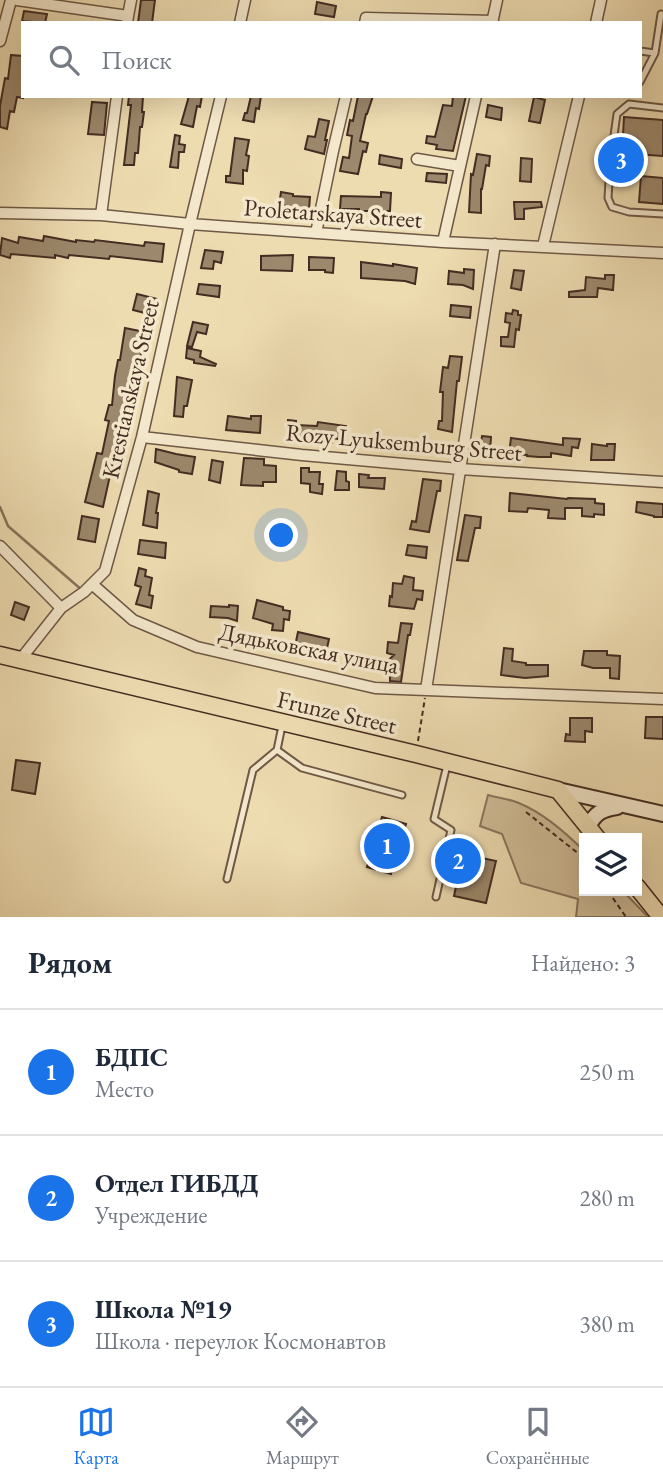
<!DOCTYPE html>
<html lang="ru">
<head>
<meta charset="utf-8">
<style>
  body { margin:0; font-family:"EB Garamond",serif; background:#f6f6f7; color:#1f2937 }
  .controls { position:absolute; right:21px; bottom:21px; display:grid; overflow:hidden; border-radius:0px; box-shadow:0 7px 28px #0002 }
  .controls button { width:63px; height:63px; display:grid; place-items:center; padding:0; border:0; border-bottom:2px solid #e0e1e3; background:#fff; color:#1f2937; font:35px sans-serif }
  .you { position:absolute; left:282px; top:536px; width:24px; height:24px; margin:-18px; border:5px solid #fff; border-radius:50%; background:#1a73e8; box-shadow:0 0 0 10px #1a73e833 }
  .badge { display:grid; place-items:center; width:46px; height:46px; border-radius:50%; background:#1a73e8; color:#fff; font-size:23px; font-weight:700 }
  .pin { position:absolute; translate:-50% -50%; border:4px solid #fff; box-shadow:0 2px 7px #0006 }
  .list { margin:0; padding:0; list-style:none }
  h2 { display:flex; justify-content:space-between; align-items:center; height:91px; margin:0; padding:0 28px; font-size:30px }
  h2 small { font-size:23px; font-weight:400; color:#747a83 }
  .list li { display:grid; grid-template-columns:46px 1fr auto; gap:21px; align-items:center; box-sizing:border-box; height:126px; padding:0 28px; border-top:2px solid #e0e1e3 }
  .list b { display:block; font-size:26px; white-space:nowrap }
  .list p { margin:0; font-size:23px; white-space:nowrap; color:#747a83 }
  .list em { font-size:23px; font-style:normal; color:#747a83 }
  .icon { flex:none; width:38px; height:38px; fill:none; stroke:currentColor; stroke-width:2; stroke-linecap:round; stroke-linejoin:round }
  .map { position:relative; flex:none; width:663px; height:917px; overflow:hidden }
  .search { position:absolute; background:#fff; box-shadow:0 7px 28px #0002; left:21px; right:21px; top:21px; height:77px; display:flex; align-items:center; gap:18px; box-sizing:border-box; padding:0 24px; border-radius:0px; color:#747a83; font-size:26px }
  .sheet { height:469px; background:#fff }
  nav { display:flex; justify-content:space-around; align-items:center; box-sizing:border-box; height:98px; border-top:2px solid #e0e1e3; background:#fff; font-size:19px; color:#747a83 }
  nav a { display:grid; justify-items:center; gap:4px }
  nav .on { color:#1a73e8 }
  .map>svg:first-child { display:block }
  .green { fill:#d1be99; stroke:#8a755e; stroke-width:2 }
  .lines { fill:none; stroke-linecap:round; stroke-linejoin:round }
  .stream { stroke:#87725a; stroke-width:2.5 }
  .building { fill:#9c886c; stroke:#442c22; stroke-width:2 }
  .service-casing { stroke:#6e5846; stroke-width:9 }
  .minor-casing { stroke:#6e5846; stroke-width:13 }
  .secondary-casing { stroke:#442c22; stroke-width:18 }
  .primary-casing { stroke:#442c22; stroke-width:19 }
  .path { stroke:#442c22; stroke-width:2; stroke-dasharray:5 3.5; stroke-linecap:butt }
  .service { stroke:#f4e8cc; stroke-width:5 }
  .minor { stroke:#f4e8cc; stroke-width:10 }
  .secondary { stroke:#f4e8cc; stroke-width:14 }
  .primary { stroke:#eedcb1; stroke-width:16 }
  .labels { text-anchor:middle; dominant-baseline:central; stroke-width:7; stroke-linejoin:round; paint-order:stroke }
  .street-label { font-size:24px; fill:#442c22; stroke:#f4e8cc }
</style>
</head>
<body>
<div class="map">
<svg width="663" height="917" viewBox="0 0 663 917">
  <rect width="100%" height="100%" fill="#eedcb1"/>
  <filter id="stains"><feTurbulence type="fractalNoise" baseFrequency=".00286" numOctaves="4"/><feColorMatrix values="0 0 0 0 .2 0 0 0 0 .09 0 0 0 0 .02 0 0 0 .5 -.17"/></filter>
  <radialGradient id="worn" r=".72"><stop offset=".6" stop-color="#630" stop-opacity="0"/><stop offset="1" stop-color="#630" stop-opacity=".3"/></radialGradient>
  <!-- green -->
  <path class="green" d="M488,795C498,798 511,799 521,804C545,814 566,833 584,851V891H623L648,917H576L578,899L521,883L502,834L480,826Z"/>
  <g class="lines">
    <!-- stream -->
    <path class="stream" d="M0,507L8,526L83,591"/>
  </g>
  <!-- building -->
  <path class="building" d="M141,0H155L152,23H138Z
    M317,2L336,6L334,17L315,14Z
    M24,11L47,14L45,23L22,21Z
    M11,55L23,56V98L17,97L14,112L10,111L7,129L0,127V106L5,78L8,79Z
    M129,96H143L142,112H144L142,127H140L138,153H135L134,165H124L131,105H128Z
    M189,96H202L200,107L197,106L193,127L181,124Z
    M251,96H261L259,109L256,108L254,122L243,120L245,113H247Z
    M358,96H373L367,114H366L360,141L368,143L366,152L363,151L358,174L340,171L343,157L349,158L352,136L347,135L350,120L353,121Z
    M453,96H466L453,151L436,149L437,145L426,143L427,136L435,137L443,105L452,106Z
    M534,97L545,100L540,123L529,121Z
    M92,102L107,103L104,135L88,134Z
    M488,105L502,108L501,120L486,117Z
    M624,117L663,120V156L622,153Z
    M319,119L329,121L325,140H327L324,154L305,149L308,136L315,137Z
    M175,135L180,136L179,144L185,145L184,152H179L178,168L170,167Z
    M235,138L249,140L246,155L249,156L247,171L243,170V184L226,182V176H230Z
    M477,154L490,156L489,166L486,165L482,189H481V213L469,212L471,174L473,175Z
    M380,155L402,159L401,168L379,164Z
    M521,158L532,159L531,182L520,181Z
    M427,173L447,174L446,183L426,181Z
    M641,176L663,178V204L639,202Z
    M281,192L293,194V196L310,197L309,209L279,205Z
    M381,192L391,193L390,211H359V209H340L341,196L381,197Z
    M514,202H541L542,207L524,209V219H515Z
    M44,236L76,242V240L94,242L95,240L144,246L145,242L164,244L162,262L110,256L109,259L69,255L68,258L55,255V258L11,254L10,258L0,255L2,238L18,243L19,237L43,241Z
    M205,250L223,252L221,263L214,261L213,269L201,268Z
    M293,255L292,271L261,270V256Z
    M309,257L334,258L333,273L325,272V270H309Z
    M361,262L393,266V264L417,268L415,284L405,281L361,278Z
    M464,269L474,270L473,289L463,285L448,284L449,271L464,273Z
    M514,270L524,271L521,290L511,288Z
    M605,275H614L613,290L598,288L597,297H569V292L585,290L586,277L605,279Z
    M199,284L220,286L219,297L197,294Z
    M137,294L157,299L153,315L133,310Z
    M451,305L471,307L470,318L450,316Z
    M513,310L518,311V315H521L519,330L516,329L514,347L501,346V337H508L510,323L505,322L506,313L512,314Z
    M193,322L208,325L206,334L197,332L192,347L187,346Z
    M125,328L145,332L140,360L136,359L130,401L121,431L123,432L121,445L117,444L103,507L85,502L97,453L102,454L109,421L105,420L109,405H112L115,376L118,360H120Z
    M187,348L201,351L200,357L216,364L215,366L194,363V360L186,358Z
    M450,356L462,357L459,381H457L452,432L438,429L439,421H442L443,392H440L443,367L448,368Z
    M177,377L192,380L187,406H184L183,417L174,416Z
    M228,416L251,419V416H261L260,433L226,430Z
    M288,420L296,421V425L317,426L318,422L346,426L345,440L332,438V443L317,442V437L287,435Z
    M482,436L491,437L490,452H479Z
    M511,438L563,445V438L580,439L578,448L572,447L571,456L551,453V457H539L527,456V455L509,454Z
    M592,444L607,446V444H615L614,460H591Z
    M156,449L176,454L195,457L192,474L179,472V470L155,462Z
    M244,458L264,459V465L276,466V482H263V486L241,485Z
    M212,460L223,462L220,483L209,480Z
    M301,468H309V472H320L319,484H323L322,494L310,492V484L301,483Z
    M337,471L346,472V481L349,482V490H335Z
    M359,474L369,475L368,478H385L384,489L359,487Z
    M423,479L441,481L440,491H437L429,532L410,529L412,521L416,522Z
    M148,491L159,494L156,513H158L157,528L143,525Z
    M510,493L567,499L568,498L595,499V503L604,504V515L594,514V517L582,516V508H565V519L548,518L549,510L528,508L527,512L509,511Z
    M637,502L663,504V517H654V516L636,512Z
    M465,515L481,517L480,528H475L468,561L457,560Z
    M82,516L99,519L95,542L78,539Z
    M140,540L166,543L165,558L138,554Z
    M408,545L427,547L426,558L406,555Z
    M139,568L146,570L145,576L152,578L149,595L153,596L151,608L136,604L141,587L135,585Z
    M404,576L414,578L413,590L423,591L422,600L417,599L414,609L389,606L390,596L392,597L393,583L402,584Z
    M257,600L283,607V610L290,611L289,620L284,619L283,631L272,630L273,624L253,618Z
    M15,602L29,607L24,620L11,615Z
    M229,605L238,606L237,621L228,618L210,617L211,606L229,607Z
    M401,623L412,624L410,635H408L401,682L390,681V676L387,675L388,671H383V665L394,655L387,653L388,642L398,643Z
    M298,632L329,639L326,653L295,646Z
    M504,648L513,649L512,661L526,663V665H548V676L525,678L501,675Z
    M584,651H607V655L620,656L619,679L610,678V668H593L582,665Z
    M646,717H663V739L645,738Z
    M570,718H592V732L585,731V742L565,741L566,734L570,735Z
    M16,760L40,763L35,794L12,790Z
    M382,817L406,824L391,874L367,867Z
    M463,854L496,861L486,903L454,896Z"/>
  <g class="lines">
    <defs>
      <path id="service" d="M640,51L655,53L661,14L663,15
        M640,82L655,53
        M663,108L629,104L617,114L610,164L608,198L612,207L629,212L663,214
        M277,750L302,768L402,795
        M227,879L253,770L277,750L282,726
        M436,897L451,830L434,819L447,765"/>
      <path id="minor" d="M17,0L128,16L127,23
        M128,16L131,0
        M240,23L245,0
        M365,23L366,18L493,21
        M492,23L497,0
        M596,23L601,0
        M0,41L11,0
        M417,159L460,166
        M0,213L101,215L190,224L443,242L663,253
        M101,215L117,96
        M316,233L333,151L346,96
        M443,242L476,96
        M543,246L579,96
        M142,437L302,455L460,469L663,482
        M0,546L61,608
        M92,584L133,620L197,647L375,688L663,699
        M20,660L61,608L84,592L105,571L142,437L190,224L221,96
        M426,690L495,244"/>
      <path id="secondary" d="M558,790L663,814
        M588,827C595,813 602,809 617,807"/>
      <path id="primary" d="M0,655L416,754L558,790L597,838
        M637,887L661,917"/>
    </defs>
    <!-- service casing -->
    <use href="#service" class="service-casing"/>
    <!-- minor casing -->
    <use href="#minor" class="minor-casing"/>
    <!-- secondary casing -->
    <use href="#secondary" class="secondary-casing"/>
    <!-- primary casing -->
    <use href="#primary" class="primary-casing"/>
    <!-- path -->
    <path class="path" d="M418,741L425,698
      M526,812L584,858
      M608,891L626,917"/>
    <!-- service -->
    <use href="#service" class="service"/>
    <!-- minor -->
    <use href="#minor" class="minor"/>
    <!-- secondary -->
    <use href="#secondary" class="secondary"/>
    <!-- primary -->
    <use href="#primary" class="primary"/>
  </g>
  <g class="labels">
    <!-- street labels -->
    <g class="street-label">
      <text transform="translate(333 213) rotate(4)">Proletarskaya Street</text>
      <text transform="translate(130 389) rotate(-77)">Krestianskaya Street</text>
      <text transform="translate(404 442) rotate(5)">Rozy Lyuksemburg Street</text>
      <text transform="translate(309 648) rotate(11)">Дядьковская улица</text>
      <text transform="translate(337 712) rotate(13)">Frunze Street</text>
    </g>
  </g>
  <rect width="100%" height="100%" filter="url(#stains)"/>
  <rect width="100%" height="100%" fill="url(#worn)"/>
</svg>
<div class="controls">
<button><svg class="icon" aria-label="layers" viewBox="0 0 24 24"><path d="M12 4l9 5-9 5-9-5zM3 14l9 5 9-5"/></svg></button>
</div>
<div class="you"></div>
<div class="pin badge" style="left:387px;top:846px">1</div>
<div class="pin badge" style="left:458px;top:861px">2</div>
<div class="pin badge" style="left:621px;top:160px">3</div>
<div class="search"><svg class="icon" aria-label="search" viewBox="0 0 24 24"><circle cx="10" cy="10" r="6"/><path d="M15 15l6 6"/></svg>Поиск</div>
</div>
<section class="sheet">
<h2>Рядом<small>Найдено: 3</small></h2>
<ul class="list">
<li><span class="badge">1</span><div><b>БДПС</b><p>Место</p></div><em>250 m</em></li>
<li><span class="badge">2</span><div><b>Отдел ГИБДД</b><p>Учреждение</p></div><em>280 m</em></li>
<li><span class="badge">3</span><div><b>Школа №19</b><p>Школа · переулок Космонавтов</p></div><em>380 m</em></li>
</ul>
</section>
<nav>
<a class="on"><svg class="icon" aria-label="map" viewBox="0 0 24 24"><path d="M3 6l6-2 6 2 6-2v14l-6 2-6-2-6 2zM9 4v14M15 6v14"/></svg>Карта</a>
<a><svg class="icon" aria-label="directions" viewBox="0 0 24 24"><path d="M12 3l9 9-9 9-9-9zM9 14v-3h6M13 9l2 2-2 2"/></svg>Маршрут</a>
<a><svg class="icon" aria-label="saved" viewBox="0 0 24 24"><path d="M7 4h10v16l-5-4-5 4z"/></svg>Сохранённые</a>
</nav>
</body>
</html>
